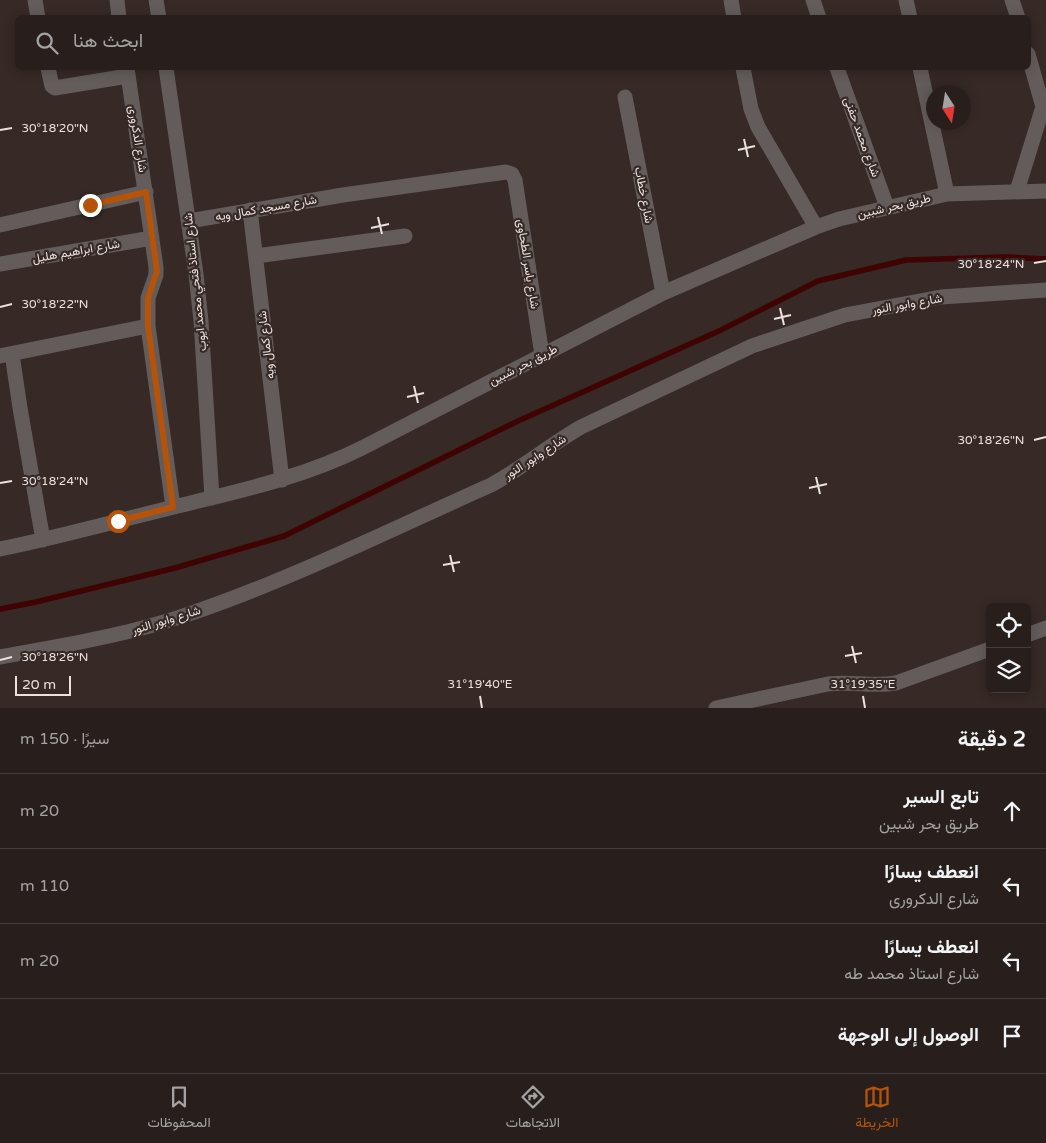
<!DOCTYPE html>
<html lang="ar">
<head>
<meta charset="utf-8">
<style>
  body { margin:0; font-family:"Varela Round",Vazirmatn,sans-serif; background:#342c29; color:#f1f3f6; direction:rtl }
  .controls { position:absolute; right:15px; bottom:15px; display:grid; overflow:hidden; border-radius:8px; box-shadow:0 2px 12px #0003 }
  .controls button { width:45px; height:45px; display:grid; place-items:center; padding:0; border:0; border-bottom:1px solid #443d3b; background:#281f1c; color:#f1f3f6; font:25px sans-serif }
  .compass { position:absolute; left:926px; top:85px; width:45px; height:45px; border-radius:50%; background:#281f1c; box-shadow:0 2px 12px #0003; rotate:168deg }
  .scale { position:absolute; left:15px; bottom:12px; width:56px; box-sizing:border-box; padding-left:5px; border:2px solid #ebe2e0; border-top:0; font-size:14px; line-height:18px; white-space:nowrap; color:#ebe2e0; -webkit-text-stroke:4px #362926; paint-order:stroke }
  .stop { position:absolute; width:15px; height:15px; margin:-11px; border:4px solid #b45309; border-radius:50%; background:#fff }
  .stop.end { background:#b45309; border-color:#fff; box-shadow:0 1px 5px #0008 }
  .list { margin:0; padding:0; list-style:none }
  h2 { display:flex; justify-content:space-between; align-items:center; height:65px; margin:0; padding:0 20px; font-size:21px }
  h2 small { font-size:16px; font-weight:400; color:#a5a2a3 }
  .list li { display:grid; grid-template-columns:32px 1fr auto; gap:15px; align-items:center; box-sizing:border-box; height:75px; padding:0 20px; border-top:1px solid #443d3b }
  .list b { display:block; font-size:19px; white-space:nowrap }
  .list p { margin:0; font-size:16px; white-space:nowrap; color:#a5a2a3 }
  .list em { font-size:16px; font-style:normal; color:#a5a2a3 }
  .icon { flex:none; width:28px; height:28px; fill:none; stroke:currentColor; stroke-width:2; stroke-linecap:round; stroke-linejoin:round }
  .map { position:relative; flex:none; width:1046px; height:708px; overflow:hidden; direction:ltr }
  .search { position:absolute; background:#281f1c; box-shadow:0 2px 12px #0003; left:15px; right:15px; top:15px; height:55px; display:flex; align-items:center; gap:12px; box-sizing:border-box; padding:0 18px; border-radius:8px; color:#a5a2a3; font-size:19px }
  .sheet { height:365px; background:#281f1c }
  nav { display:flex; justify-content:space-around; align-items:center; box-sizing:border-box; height:70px; border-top:1px solid #443d3b; background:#281f1c; font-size:14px; color:#a5a2a3 }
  nav a { display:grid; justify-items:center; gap:2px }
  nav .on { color:#b45309 }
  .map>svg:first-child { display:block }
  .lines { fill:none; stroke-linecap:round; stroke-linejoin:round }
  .stream { stroke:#3e0302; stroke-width:5.5 }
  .minor { stroke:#635c5b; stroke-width:15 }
  .route { stroke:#b45309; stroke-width:6 }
  .ticks { fill:none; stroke:#ebe2e0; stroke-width:2 }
  .labels { text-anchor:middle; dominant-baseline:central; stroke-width:4.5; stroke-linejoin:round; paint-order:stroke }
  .street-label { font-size:12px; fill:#ebe2e0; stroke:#362926 }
  .ticks-label { font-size:12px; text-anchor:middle; fill:#ebe2e0; stroke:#362926; stroke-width:4.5; stroke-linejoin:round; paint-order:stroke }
</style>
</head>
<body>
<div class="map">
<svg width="1046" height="708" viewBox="0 0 1046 708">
  <rect width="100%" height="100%" fill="#362926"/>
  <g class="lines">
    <!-- stream -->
    <path class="stream" d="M0,609L36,602L175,568L284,536L518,421L721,330L818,281L906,260L1006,257L1046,259"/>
    <!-- minor -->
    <path class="minor" d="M35,0L38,18
      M117,0L119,18
      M156,0L159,18
      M731,0L734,18
      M813,0L819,18
      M906,0L910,18
      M1012,0L1018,18
      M1028,54L1043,107
      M48,68L52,86L55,88L128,76
      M127,68L156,267V275L148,298V326L173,507
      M166,68L196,274L201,321L212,498
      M743,68L751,109L758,127L816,227
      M837,68L887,207
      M920,68L947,194
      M625,97L663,293
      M1017,191L1046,97
      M250,210L282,480
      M189,221L343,195L506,172L512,174L515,180L542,355
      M0,225L146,192
      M256,256L405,236
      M0,264L152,238
      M12,354L20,408L43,540
      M0,356L148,326
      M0,549C59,537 116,521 174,507C238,491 302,478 362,448L663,293L816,227L839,219L947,194L1046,191
      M1027,635L1046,628
      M0,657C65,645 129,635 192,613C294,578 392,529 491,485C522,468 550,445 581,427L752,346L845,315L941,297L1046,290
      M716,708L828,684C851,681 873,687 896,683L990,649"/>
  </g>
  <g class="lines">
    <!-- route -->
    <path class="route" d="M90,205L146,192L157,271L148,298V326L173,507L118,521"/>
  </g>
  <!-- ticks -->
  <path class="ticks" d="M0,130L12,128M744,139L748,157M738,150L755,146M378,217L382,234M371,228L389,224M1034,263L1046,261M0,307L12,304M780,308L784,325M774,319L791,315M414,386L418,403M407,397L424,393M1034,440L1046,437M816,477L820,494M0,483L12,481M809,488L827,484M450,555L454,572M443,565L460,562M852,646L856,663M845,656L862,653M0,660L12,657M480,696L482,708M863,696L865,708"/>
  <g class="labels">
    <!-- street labels -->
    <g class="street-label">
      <text transform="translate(862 137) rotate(70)">شارع محمد حفنى</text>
      <text transform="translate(138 139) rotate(81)">شارع الدكرورى</text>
      <text transform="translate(644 195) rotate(79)">شارع خطاب</text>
      <text transform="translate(894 206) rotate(-13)">طريق بحر شبين</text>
      <text transform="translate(266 208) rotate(-10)">شارع مسجد كمال ويه</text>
      <text transform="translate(76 251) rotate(-10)">شارع ابراهيم هليل</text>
      <text transform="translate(528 264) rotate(81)">شارع ياسر الطحاوى</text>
      <text transform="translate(195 282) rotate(-96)">شارع استاذ فتحي محمد ايوب</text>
      <text transform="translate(907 304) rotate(-10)">شارع وابور النور</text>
      <text transform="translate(266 345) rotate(-97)">شارع كمال ويه</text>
      <text transform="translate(523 365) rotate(-27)">طريق بحر شبين</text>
      <text transform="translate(535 457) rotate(-33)">شارع وابور النور</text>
      <text transform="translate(166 620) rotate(-17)">شارع وابور النور</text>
    </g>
  </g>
  <g class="ticks-label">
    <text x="55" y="132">30°18'20"N</text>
    <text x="991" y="268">30°18'24"N</text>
    <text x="55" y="308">30°18'22"N</text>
    <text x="991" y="444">30°18'26"N</text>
    <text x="55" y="485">30°18'24"N</text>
    <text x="55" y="661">30°18'26"N</text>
    <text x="480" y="688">31°19'40"E</text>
    <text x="863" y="688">31°19'35"E</text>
  </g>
</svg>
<div class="controls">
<button><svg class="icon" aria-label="locate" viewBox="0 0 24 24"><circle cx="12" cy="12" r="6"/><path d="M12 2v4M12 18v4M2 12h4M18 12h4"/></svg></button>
<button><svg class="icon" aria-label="layers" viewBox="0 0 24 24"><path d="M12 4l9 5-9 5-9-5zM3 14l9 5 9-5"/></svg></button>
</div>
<svg class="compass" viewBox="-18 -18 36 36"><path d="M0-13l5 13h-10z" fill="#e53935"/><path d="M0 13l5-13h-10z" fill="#a5a2a3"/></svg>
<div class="scale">20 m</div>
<div class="stop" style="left:118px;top:521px"></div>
<div class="stop end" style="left:90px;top:205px"></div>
<div class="search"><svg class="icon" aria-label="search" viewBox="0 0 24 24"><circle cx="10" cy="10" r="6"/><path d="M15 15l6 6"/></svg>ابحث هنا</div>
</div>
<section class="sheet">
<h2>2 دقيقة<small>سيرًا · 150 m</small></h2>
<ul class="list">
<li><svg class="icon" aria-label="ahead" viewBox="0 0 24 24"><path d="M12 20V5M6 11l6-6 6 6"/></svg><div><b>تابع السير</b><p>طريق بحر شبين</p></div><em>20 m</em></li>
<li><svg class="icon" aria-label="left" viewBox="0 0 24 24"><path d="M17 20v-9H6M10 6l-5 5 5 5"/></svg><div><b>انعطف يسارًا</b><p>شارع الدكرورى</p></div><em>110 m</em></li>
<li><svg class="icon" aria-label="left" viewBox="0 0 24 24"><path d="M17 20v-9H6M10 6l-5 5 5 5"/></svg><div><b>انعطف يسارًا</b><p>شارع استاذ محمد طه</p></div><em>20 m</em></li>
<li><svg class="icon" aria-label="arrive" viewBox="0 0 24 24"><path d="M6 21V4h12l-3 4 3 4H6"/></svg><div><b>الوصول إلى الوجهة</b></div></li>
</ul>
</section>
<nav>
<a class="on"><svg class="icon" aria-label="map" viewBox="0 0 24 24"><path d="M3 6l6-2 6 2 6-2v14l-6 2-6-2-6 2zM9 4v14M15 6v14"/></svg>الخريطة</a>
<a><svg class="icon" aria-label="directions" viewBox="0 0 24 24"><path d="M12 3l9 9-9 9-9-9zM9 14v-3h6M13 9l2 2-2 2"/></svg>الاتجاهات</a>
<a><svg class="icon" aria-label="saved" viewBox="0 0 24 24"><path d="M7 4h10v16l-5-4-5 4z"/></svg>المحفوظات</a>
</nav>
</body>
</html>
